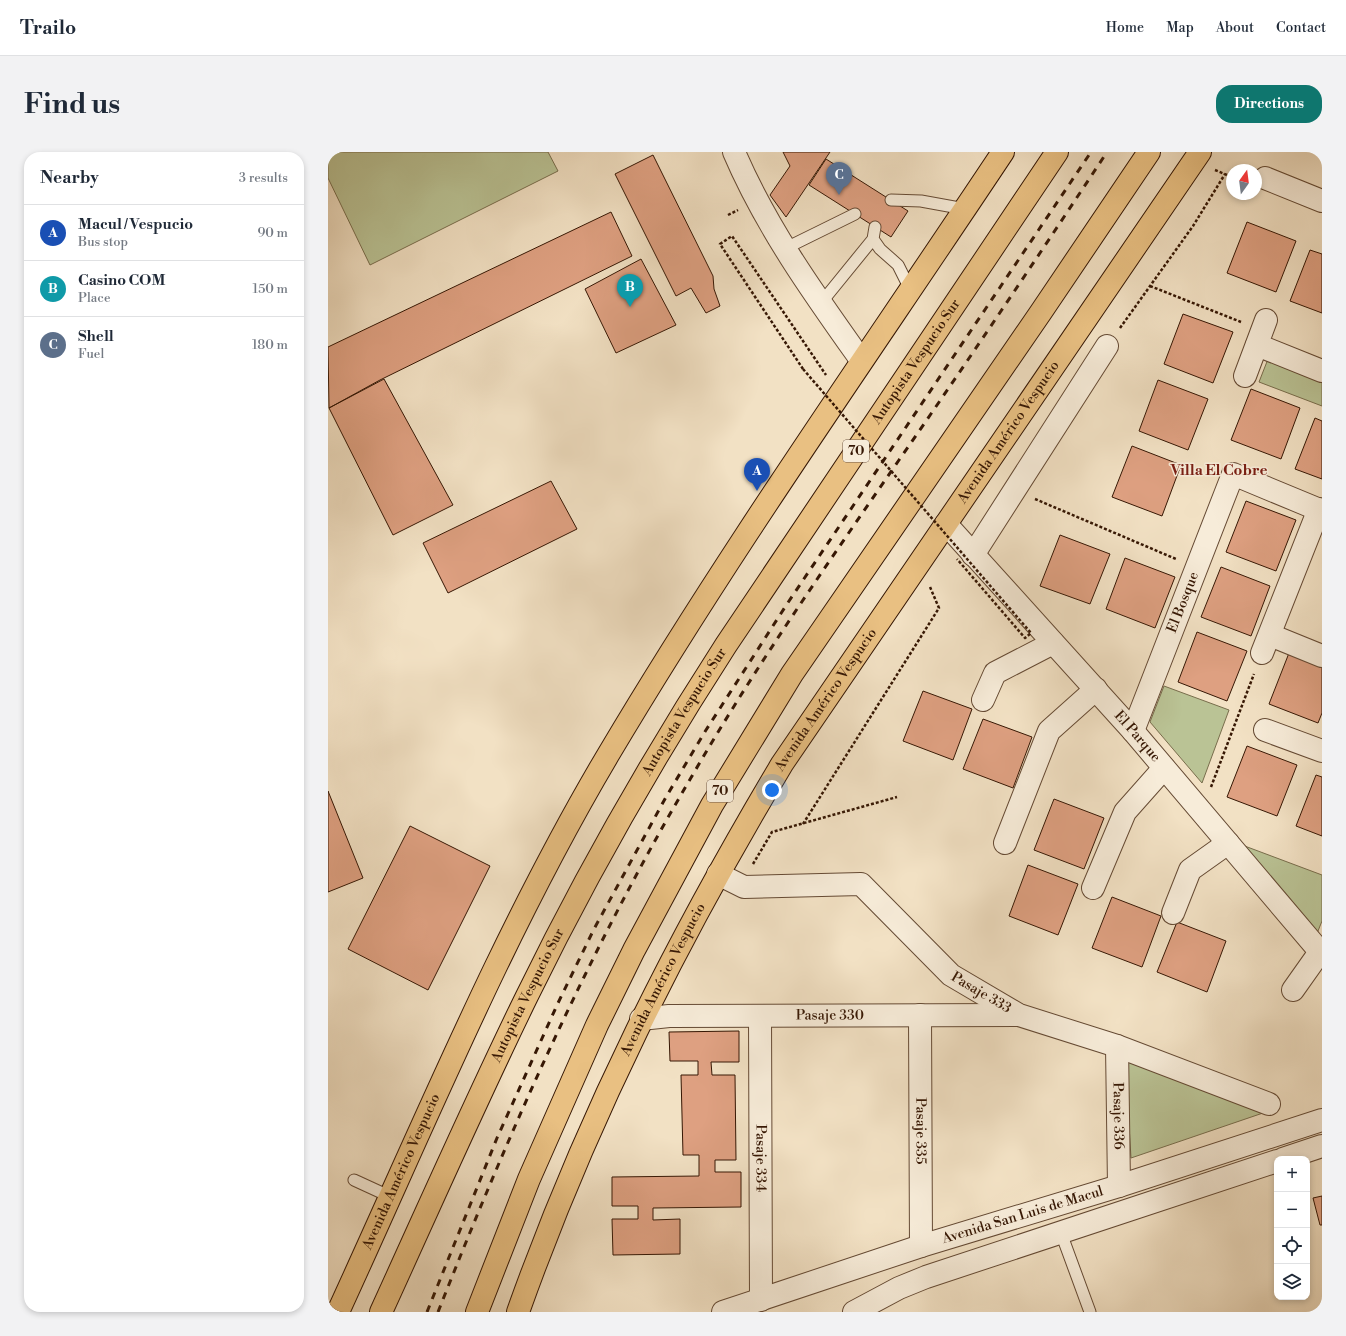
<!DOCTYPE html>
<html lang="en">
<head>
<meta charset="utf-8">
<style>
  body { margin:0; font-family:"Libre Bodoni",serif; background:#f2f2f3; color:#1f2937 }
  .controls { position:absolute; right:12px; bottom:12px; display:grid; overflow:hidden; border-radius:8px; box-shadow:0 2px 6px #0003 }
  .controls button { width:36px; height:36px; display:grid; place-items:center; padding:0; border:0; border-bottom:1px solid #e0e1e3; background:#fff; color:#1f2937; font:20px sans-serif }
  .compass { position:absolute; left:898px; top:12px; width:36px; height:36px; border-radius:50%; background:#fff; box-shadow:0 2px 6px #0003; rotate:14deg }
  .you { position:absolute; left:444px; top:638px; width:14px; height:14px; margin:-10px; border:3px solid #fff; border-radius:50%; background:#1a73e8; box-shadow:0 0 0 6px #1a73e833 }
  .badge { display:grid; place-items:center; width:26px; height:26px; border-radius:50%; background:#0f766e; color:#fff; font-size:13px; font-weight:700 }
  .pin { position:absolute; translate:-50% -33px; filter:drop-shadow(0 1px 2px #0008) }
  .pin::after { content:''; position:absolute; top:21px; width:14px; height:12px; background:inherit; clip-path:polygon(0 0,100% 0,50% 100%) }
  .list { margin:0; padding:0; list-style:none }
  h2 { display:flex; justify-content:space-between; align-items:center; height:52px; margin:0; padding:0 16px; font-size:17px }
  h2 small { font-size:13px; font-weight:400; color:#747a83 }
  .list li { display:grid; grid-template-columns:26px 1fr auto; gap:12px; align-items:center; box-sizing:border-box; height:56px; padding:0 16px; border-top:1px solid #e0e1e3 }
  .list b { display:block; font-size:15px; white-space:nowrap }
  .list p { margin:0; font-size:13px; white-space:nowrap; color:#747a83 }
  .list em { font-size:13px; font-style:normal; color:#747a83 }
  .icon { flex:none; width:22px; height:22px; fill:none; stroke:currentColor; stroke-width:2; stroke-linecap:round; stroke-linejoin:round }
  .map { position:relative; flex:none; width:994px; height:1160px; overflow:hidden; border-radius:16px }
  header { display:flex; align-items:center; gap:24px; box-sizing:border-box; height:56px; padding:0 20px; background:#fff; border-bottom:1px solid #e0e1e3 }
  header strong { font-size:19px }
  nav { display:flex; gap:22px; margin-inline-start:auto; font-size:14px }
  .intro { display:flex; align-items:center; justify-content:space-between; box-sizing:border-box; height:96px; padding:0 24px }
  h1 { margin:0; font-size:28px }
  .button { padding:10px 18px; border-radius:16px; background:#0f766e; color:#fff; font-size:14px; font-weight:700 }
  main { display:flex; gap:24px; padding:0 24px }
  aside { flex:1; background:#fff; border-radius:16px; box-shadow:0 2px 6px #0003 }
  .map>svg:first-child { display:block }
  .green { fill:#bac395; stroke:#786d4c }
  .building { fill:#dea081; stroke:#361704 }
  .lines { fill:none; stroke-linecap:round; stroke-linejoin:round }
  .service-casing { stroke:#654a34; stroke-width:13 }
  .minor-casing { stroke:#654a34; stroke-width:24 }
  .tertiary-casing { stroke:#654a34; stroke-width:24 }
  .primary-casing { stroke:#361704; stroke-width:24 }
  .motorway-casing { stroke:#361704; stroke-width:24 }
  .path { stroke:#361704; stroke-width:2.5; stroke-dasharray:3 2; stroke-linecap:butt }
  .service { stroke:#f7ecd9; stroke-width:11 }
  .minor { stroke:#f7ecd9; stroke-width:22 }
  .tertiary { stroke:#f7ecd9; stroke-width:22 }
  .primary { stroke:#e9c082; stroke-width:22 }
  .motorway { stroke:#e9c082; stroke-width:22 }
  .rail { stroke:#361704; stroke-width:3; stroke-dasharray:7 7; stroke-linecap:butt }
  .path-bridge { stroke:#361704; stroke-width:2.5; stroke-dasharray:3 2; stroke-linecap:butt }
  .labels { text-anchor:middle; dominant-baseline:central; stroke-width:3; stroke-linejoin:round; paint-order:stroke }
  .shield { fill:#f7ecd9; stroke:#705744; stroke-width:1 }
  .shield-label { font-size:13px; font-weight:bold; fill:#361704 }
  .street-label { font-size:14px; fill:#361704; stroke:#f7ecd9 }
  .neighbourhood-label { font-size:15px; font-weight:bold; fill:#7a1f14; stroke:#f7ecd9 }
</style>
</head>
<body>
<header>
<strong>Trailo</strong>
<nav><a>Home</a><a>Map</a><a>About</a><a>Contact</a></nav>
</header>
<div class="intro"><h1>Find us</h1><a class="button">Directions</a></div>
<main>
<aside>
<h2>Nearby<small>3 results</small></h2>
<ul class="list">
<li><span class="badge" style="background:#1a4fb4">A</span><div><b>Macul / Vespucio</b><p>Bus stop</p></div><em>90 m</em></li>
<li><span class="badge" style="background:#0f9aa8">B</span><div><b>Casino COM</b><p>Place</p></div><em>150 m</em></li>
<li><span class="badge" style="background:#5c6f8a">C</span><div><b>Shell</b><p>Fuel</p></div><em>180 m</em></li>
</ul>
</aside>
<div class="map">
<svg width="994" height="1160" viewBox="0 0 994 1160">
  <rect width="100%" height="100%" fill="#f2e1c4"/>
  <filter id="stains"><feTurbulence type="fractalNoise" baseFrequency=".005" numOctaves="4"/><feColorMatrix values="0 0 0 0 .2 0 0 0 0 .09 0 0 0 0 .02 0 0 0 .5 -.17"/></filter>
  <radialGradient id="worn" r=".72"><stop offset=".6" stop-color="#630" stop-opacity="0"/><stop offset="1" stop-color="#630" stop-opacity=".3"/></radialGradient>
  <!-- green -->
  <path class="green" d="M0,0H220L230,19L42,113L0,26Z
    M940,207L994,227V254L931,230Z
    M836,534L901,558L874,631L822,570Z
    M914,693L994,723V769L988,784Z
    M797,908L935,961L803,1006Z"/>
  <!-- building -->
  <path class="building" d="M455,0H502L458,65L442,43L462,14Z
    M325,3L385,124L386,137L392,154L378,161L363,136L348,144L287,22Z
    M498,7L580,59L563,85L481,33Z
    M283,60L304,104L52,228L1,256L0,195Z
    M919,70L968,89L948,140L899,121Z
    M982,98L994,102V161L962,149Z
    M313,107L348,173L288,201L257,137Z
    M855,162L905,180L885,231L836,212Z
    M56,227L125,353L65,383L1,256Z
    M830,228L880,247L860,298L811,279Z
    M923,237L972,256L953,307L903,288Z
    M987,266L994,269V327L967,317Z
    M804,294L853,313L834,364L784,345Z
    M223,329L249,377L120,441L95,391Z
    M918,349L968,368L948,419L898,400Z
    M732,383L782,402L762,452L712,434Z
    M797,406L847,425L827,476L778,457Z
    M893,415L942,434L923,484L873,465Z
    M869,480L919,499L899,549L850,530Z
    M961,501L994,514V561L990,571L941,552Z
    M595,539L644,557L625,608L575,589Z
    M655,567L704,585L685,636L635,617Z
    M919,594L969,613L949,664L899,645Z
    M988,623L994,625V684L968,674Z
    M0,639L35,726L0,740Z
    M726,647L776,666L756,717L706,698Z
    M82,674L162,714L100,838L20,797Z
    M700,713L750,732L730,783L681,764Z
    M784,745L833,764L814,815L764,796Z
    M849,770L898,789L879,840L829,820Z
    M411,879V910H383L384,923H407L408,1008H387V1020H413V1055L325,1056V1068L352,1067V1102L285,1103L284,1067H310V1054H284V1025L371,1024V1003H355L353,923H370V909H342L341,880Z
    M994,1044V1073H992L985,1046Z"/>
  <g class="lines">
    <defs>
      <path id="service" d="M563,48L593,49L637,57
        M547,75L545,87L552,97L570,113L582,137
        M458,96L527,62
        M493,151L545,87
        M26,1028L63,1045
        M733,1081L762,1160"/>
      <g id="minor">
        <path d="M406,0C438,75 486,142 533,208"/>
        <path d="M937,26L994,49"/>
        <path d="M929,193L994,219"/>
        <path d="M917,224L938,168"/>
        <path id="s1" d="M618,372L805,579L994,802"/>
        <path d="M645,403L779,194"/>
        <path d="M942,483L994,504"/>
        <path d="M934,501L991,357"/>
        <path d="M655,548L667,521L725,491"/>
        <path d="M937,578L994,599"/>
        <path id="s2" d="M805,579L905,322L994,359"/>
        <path d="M677,691L721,579L768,537"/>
        <path id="s3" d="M390,722L416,735L533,732L623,823L691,863L789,894L941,952"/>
        <path d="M765,736L797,660L836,616"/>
        <path d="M845,761L862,718L900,691"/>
        <path d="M965,838L994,797"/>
        <path id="s4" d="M592,863L593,1094"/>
        <path id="s5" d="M432,864L433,1148"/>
        <path id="s6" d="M313,867L341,864L690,863"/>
        <path id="s7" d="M789,894L791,1034"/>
      </g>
      <g id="tertiary">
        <path d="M955,1007L994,994"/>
        <path id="s8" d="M395,1160L593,1094L791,1034L994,968"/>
        <path d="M526,1160L571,1136L598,1125L949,1009"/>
      </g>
      <g id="primary">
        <path id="s9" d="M10,1160C96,973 175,780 280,603C403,396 542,200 675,0"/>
        <path id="s10" d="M190,1160C259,966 349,788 454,612L872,0"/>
      </g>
      <g id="motorway">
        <path id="s11" d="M53,1160C101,1055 148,948 199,844C258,723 325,606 398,493L729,0"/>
        <path d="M149,1160L201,1027L269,873L306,798L384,653L464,522L713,160L821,0"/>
      </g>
    </defs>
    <!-- service casing -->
    <use href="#service" class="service-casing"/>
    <!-- minor casing -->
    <use href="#minor" class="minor-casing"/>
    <!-- tertiary casing -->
    <use href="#tertiary" class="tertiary-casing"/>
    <!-- primary casing -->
    <use href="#primary" class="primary-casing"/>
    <!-- motorway casing -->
    <use href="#motorway" class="motorway-casing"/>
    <!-- path -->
    <path class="path" d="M887,18L904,25
      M400,63L410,58
      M822,134L913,170
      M792,176L865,74L897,22
      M475,217L392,92L404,84L498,223
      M707,347L848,407
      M883,635L926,522
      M475,672L611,456L602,435
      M425,712L444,680L569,645"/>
    <!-- service -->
    <use href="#service" class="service"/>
    <!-- minor -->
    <use href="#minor" class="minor"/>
    <!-- tertiary -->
    <use href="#tertiary" class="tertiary"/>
    <!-- primary -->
    <use href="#primary" class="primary"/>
    <!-- motorway -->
    <use href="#motorway" class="motorway"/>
    <!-- rail -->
    <path class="rail" d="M99,1160L169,986L230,851L266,777L338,645L378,578L459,452L763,0
      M110,1160C183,975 263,795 364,624C427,515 500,411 571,308C642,206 711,103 779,0"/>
    <!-- path-bridge -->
    <path class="path-bridge" d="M475,217L703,481L697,486L629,407"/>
  </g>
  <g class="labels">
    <!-- shield labels -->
    <g class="shield">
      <rect x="515" y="288" width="26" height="22" rx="3"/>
      <rect x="379" y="628" width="26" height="22" rx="3"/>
    </g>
    <g class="shield-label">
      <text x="528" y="299">70</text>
      <text x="392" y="639">70</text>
    </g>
    <!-- street labels -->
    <g class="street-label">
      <text stroke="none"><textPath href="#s11" startOffset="1093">Autopista Vespucio Sur</textPath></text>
      <text stroke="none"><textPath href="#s10" startOffset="1011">Avenida Américo Vespucio</textPath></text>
      <text stroke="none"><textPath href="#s2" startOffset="138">El Bosque</textPath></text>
      <text stroke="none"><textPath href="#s10" startOffset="687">Avenida Américo Vespucio</textPath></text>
      <text stroke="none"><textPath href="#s11" startOffset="673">Autopista Vespucio Sur</textPath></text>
      <text stroke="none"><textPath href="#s1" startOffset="286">El Parque</textPath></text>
      <text stroke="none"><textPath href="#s10" startOffset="363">Avenida Américo Vespucio</textPath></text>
      <text stroke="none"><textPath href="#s3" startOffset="309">Pasaje 333</textPath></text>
      <text stroke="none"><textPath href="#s11" startOffset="349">Autopista Vespucio Sur</textPath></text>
      <text stroke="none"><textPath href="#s6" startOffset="189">Pasaje 330</textPath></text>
      <text stroke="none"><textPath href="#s7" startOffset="70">Pasaje 336</textPath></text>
      <text stroke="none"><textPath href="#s4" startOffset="116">Pasaje 335</textPath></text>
      <text stroke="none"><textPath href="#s5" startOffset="142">Pasaje 334</textPath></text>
      <text stroke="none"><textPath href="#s9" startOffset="154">Avenida Américo Vespucio</textPath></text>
      <text stroke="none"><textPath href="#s8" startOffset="315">Avenida San Luis de Macul</textPath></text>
    </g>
    <!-- neighbourhood labels -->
    <g class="neighbourhood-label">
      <text x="891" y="318">Villa El Cobre</text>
    </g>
  </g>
  <rect width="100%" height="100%" filter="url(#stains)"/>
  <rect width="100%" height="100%" fill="url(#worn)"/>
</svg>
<div class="controls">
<button>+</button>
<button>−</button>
<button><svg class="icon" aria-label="locate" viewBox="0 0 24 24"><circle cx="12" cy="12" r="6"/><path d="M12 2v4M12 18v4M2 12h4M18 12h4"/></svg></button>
<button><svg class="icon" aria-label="layers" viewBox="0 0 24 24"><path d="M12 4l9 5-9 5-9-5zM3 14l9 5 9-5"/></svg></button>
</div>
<svg class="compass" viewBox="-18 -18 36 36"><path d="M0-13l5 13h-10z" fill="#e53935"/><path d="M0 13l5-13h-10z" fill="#747a83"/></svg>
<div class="you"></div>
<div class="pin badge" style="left:429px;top:339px;background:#1a4fb4">A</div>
<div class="pin badge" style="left:302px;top:155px;background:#0f9aa8">B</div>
<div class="pin badge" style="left:511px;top:43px;background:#5c6f8a">C</div>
</div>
</main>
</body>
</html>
